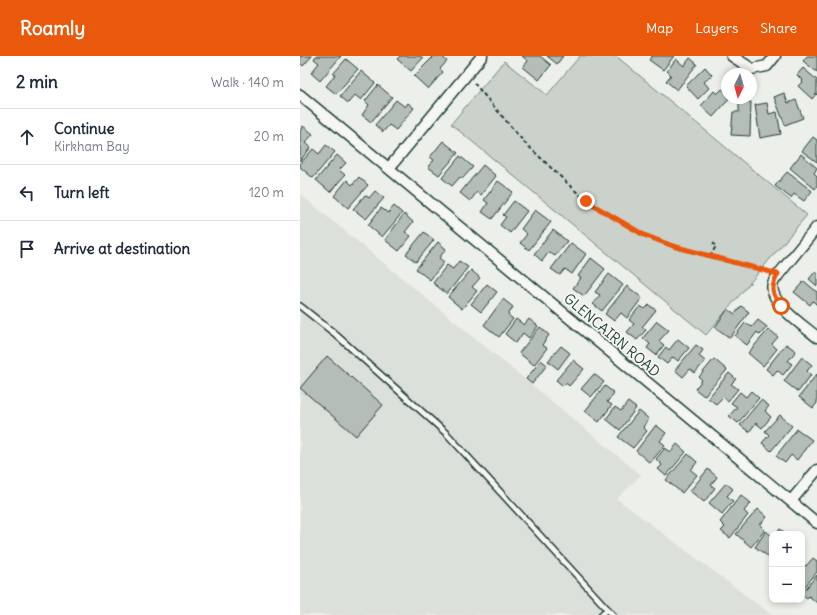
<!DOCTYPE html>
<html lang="en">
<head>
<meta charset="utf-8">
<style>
  body { margin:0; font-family:Delius,sans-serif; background:#f2f2f3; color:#1f2937 }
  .controls { position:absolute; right:12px; bottom:12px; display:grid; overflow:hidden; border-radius:8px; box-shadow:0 2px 6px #0003 }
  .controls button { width:36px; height:36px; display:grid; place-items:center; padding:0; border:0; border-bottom:1px solid #e0e1e3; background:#fff; color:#1f2937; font:20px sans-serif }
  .compass { position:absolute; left:421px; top:12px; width:36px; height:36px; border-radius:50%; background:#fff; box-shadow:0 2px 6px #0003; rotate:185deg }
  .stop { position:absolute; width:12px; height:12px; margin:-9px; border:3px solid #ea580c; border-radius:50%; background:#fff }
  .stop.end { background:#ea580c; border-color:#fff; box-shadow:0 1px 4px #0008 }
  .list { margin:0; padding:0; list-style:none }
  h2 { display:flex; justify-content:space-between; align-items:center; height:52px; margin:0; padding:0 16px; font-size:17px }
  h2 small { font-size:13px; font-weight:400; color:#747a83 }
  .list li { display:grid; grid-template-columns:26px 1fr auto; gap:12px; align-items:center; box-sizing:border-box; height:56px; padding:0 16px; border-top:1px solid #e0e1e3 }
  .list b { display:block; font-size:15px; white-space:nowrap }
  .list p { margin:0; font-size:13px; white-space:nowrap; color:#747a83 }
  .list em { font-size:13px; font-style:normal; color:#747a83 }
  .icon { flex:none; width:22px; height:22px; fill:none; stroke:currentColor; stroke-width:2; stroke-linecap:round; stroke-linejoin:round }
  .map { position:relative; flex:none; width:517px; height:559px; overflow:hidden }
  header { display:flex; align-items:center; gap:24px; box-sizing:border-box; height:56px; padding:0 20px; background:#ea580c; color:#fff }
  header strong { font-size:19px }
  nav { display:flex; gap:22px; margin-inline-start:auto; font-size:14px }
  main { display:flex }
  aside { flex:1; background:#fff }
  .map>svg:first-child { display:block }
  .built { fill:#dce0db }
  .green { fill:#cbd2cc; stroke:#758880 }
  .building { fill:#b4bdb8; stroke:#1f3d34 }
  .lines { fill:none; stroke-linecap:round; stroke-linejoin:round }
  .lane-casing { stroke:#1f3d34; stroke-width:8 }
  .street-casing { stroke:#1f3d34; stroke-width:13 }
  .path { stroke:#1f3d34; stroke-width:2; stroke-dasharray:4 3; stroke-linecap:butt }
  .lane { stroke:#f6f6f2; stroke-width:5 }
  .street { stroke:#f6f6f2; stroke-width:10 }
  .route { stroke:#ea580c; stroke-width:5 }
  .labels { text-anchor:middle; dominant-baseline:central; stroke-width:3.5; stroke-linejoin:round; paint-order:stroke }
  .street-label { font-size:14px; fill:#1f3d34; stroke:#f6f6f2 }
</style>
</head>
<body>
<header>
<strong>Roamly</strong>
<nav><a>Map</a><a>Layers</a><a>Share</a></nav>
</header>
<main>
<aside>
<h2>2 min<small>Walk · 140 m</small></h2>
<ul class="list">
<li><svg class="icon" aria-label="ahead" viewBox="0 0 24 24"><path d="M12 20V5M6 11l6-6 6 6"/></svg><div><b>Continue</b><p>Kirkham Bay</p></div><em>20 m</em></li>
<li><svg class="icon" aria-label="left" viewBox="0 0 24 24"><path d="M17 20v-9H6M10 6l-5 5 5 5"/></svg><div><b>Turn left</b></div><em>120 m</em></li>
<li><svg class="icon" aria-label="arrive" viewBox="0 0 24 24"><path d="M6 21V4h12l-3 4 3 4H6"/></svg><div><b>Arrive at destination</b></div></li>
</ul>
</aside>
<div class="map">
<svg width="517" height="559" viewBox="0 0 517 559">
  <rect width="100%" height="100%" fill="#edefea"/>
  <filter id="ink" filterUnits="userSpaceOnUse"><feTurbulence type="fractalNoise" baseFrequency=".025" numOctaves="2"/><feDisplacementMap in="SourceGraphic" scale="8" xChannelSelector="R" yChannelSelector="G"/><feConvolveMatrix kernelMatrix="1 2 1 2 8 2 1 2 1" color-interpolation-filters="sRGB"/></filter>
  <g filter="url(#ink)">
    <!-- built -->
    <path class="built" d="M0,138L341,419L317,443L472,559H0Z"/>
    <!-- green -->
    <path class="green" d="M280,0H316L507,159L406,279L151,68L204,5L247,39Z"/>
    <!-- building -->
    <path class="building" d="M0,0H12L3,10L0,7Z
      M16,0H41L20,25L11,17L19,7L14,3Z
      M100,0H120L123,2L111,15L97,3Z
      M134,0H141L147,5L140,13L143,16L128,33L114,20Z
      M222,0H240L251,9L239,24L223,11L228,5Z
      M247,0H263L257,8Z
      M352,0H374L363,14L349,4Z
      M507,0H517V16L503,5Z
      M390,2L397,8L377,34L366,25L371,19L367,15L376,3L384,10Z
      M46,3L58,13L36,38L26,30L35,19L33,18Z
      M405,11L412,19L404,26L409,32L398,43L386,30Z
      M503,12L517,24V39L516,38L512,43L498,30L503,25L497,19Z
      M61,15L75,27L61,44L55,39L48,47L40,40Z
      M78,29L92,41L71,66L62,59L69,49L65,45Z
      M422,33L427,37V42H430L413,61L401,50L414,35L417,38Z
      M484,37L488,47L496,44L503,62L485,69L474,41Z
      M96,44L105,51L108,47L114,52L96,74L89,69L83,76L75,69Z
      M439,45L451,46L450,80L431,79L433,56H439Z
      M467,47L469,58L477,56L481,78L460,82L455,49Z
      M3,70L13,78L5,87L11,91L0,105V75Z
      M513,81L517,84V106L502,95Z
      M143,85L158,97L139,119L128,111L134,104L130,101Z
      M26,89L35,96L13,122L0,111V108L13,93L19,98Z
      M501,98L517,112L514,117L517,120V130L515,133L490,112Z
      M37,99L46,107L39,114L45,119L30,136L16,124Z
      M160,100L173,111L162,123L160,121L152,130L142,122Z
      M183,109L196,120L181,139L177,136L170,145L160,137Z
      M487,116L512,135L504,145L494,138L491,142L475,130Z
      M59,121L68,129L48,152L34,140L47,124L52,129Z
      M198,125L213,136L192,163L182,156L188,147L184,144Z
      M75,135L84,142L66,163L53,153L65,139L69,142Z
      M214,145L227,155L210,177L200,169L206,161L203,159Z
      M94,150L102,157L82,181L68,169L81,152L88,157Z
      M235,154L251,166L229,194L220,187L227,178L221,173Z
      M104,158L113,166L105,176L111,180L99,195L85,184Z
      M253,174L267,185L255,200L249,196L242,205L234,198Z
      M124,176L134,184L116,206L106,198Z
      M138,186L146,193L139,202L144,206L130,224L116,213Z
      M271,187L286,198L272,218L265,213L260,219L251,213Z
      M291,202L305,213L284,240L273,232L281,222L278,220Z
      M159,205L168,211L147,238L133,227L147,209L153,213Z
      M171,214L180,222L172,231L177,235L162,253L148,241Z
      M515,216L517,218V230L509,223Z
      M309,218L323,229L302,255L293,248L300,239L295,236Z
      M504,225L517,236V249L513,245L510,249L494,236Z
      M187,228L197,236L181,256L171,248Z
      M327,230L342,242L327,262L321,257L314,265L305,258Z
      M203,243L213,251L208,259L213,263L199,281L184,269Z
      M349,249L356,254L342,271L346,274L337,284L327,276L334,268L329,264L340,250L345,253Z
      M441,250L449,256L430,282L415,271L428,253L435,258Z
      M216,263L224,269L229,263L238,270L229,282L223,277L216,287L205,278Z
      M458,264L467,271L460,279L457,276L447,289L435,280L445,267L452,271Z
      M357,265L369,274L359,285L364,289L356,299L347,292L350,288L343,282Z
      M240,271L249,279L242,289L247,292L234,309L219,297Z
      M469,273L478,281L472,288L477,293L463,310L448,297Z
      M378,283L389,292L378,305L373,301L367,308L358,301L366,291L369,294Z
      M486,288L496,295L488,305L492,308L483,319L477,314L473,319L466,313Z
      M396,289L403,294L399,300L405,305L395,317L390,313L383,321L375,314Z
      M261,290L270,297L258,313L248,305Z
      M27,300L83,349L56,380L0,332Z
      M502,301L512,309L507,315L511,319L498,336L484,325Z
      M414,303L427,314L404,340L395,333L402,324L399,321Z
      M241,304L247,309L232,328L226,323Z
      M273,304L284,313L269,330L266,327L263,330L256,324Z
      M429,317L436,323L431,328L438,333L428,345L423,341L416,348L408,342Z
      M294,318L304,326L291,341L281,333Z
      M517,318V347L513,352L499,341Z
      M305,330L314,337L307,346L312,349L299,366L285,355Z
      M451,335L459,342L438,367L429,360L437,351L431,347L440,336L446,341Z
      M461,344L469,350L465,355L471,361L462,372L456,367L449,376L440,369Z
      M328,346L336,352L320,374L306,363L315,351L321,355Z
      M339,355L349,363L343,371L347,375L333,392L318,381Z
      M480,359L492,370L471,395L462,387L469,379L465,375Z
      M356,369L366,377L360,385L365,389L350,407L336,395Z
      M497,373L512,384L497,404L491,399L485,407L476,400Z
      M377,388L386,396L366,420L358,413L362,409L356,403L365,392L371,396Z
      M388,398L397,406L391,414L397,419L382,437L366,424Z
      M408,413L417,421L411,429L415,432L404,446L390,435Z
      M426,427L433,433L427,440L433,445L422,458L409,447Z
      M441,439L451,447L444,455L448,459L430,482L421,475L425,471L420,466Z
      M458,453L467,461L460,469L465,474L451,491L436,478Z
      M480,473L487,478H476Z
      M466,475L472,480V497L469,501L455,491Z
      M513,502L517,505V516L502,534V507L506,510Z
      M517,519V547L509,540L507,542L502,538L504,537L503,536Z"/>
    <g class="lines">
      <defs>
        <path id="lane" d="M0,250L34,277L147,378L313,559
          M301,559L308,553"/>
        <path id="street" d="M432,0L452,13L467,10L475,0
          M0,39L517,467
          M89,112L182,0
          M517,171L479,218C477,221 474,224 473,227C467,246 504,270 517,281
          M491,445L517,414"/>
      </defs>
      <!-- lane casing -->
      <use href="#lane" class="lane-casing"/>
      <!-- street casing -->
      <use href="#street" class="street-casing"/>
      <!-- path -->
      <path class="path" d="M174,27L224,86L286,145L344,179L373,190L437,208L468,215
        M410,201L416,190L413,187"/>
      <!-- lane -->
      <use href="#lane" class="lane"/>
      <!-- street -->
      <use href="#street" class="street"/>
    </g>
  </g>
  <g class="lines" filter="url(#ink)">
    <!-- route -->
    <path class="route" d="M286,145L344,179L373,190L478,218C470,232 472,238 481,250"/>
  </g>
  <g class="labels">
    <!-- street labels -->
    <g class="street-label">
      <text transform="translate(312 279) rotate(40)">GLENCAIRN ROAD</text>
    </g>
  </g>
</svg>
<div class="controls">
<button>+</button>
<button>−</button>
</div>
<svg class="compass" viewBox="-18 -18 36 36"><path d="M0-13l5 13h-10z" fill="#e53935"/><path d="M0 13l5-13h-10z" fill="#747a83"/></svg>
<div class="stop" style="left:481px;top:250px"></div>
<div class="stop end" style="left:286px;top:145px"></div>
</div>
</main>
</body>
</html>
